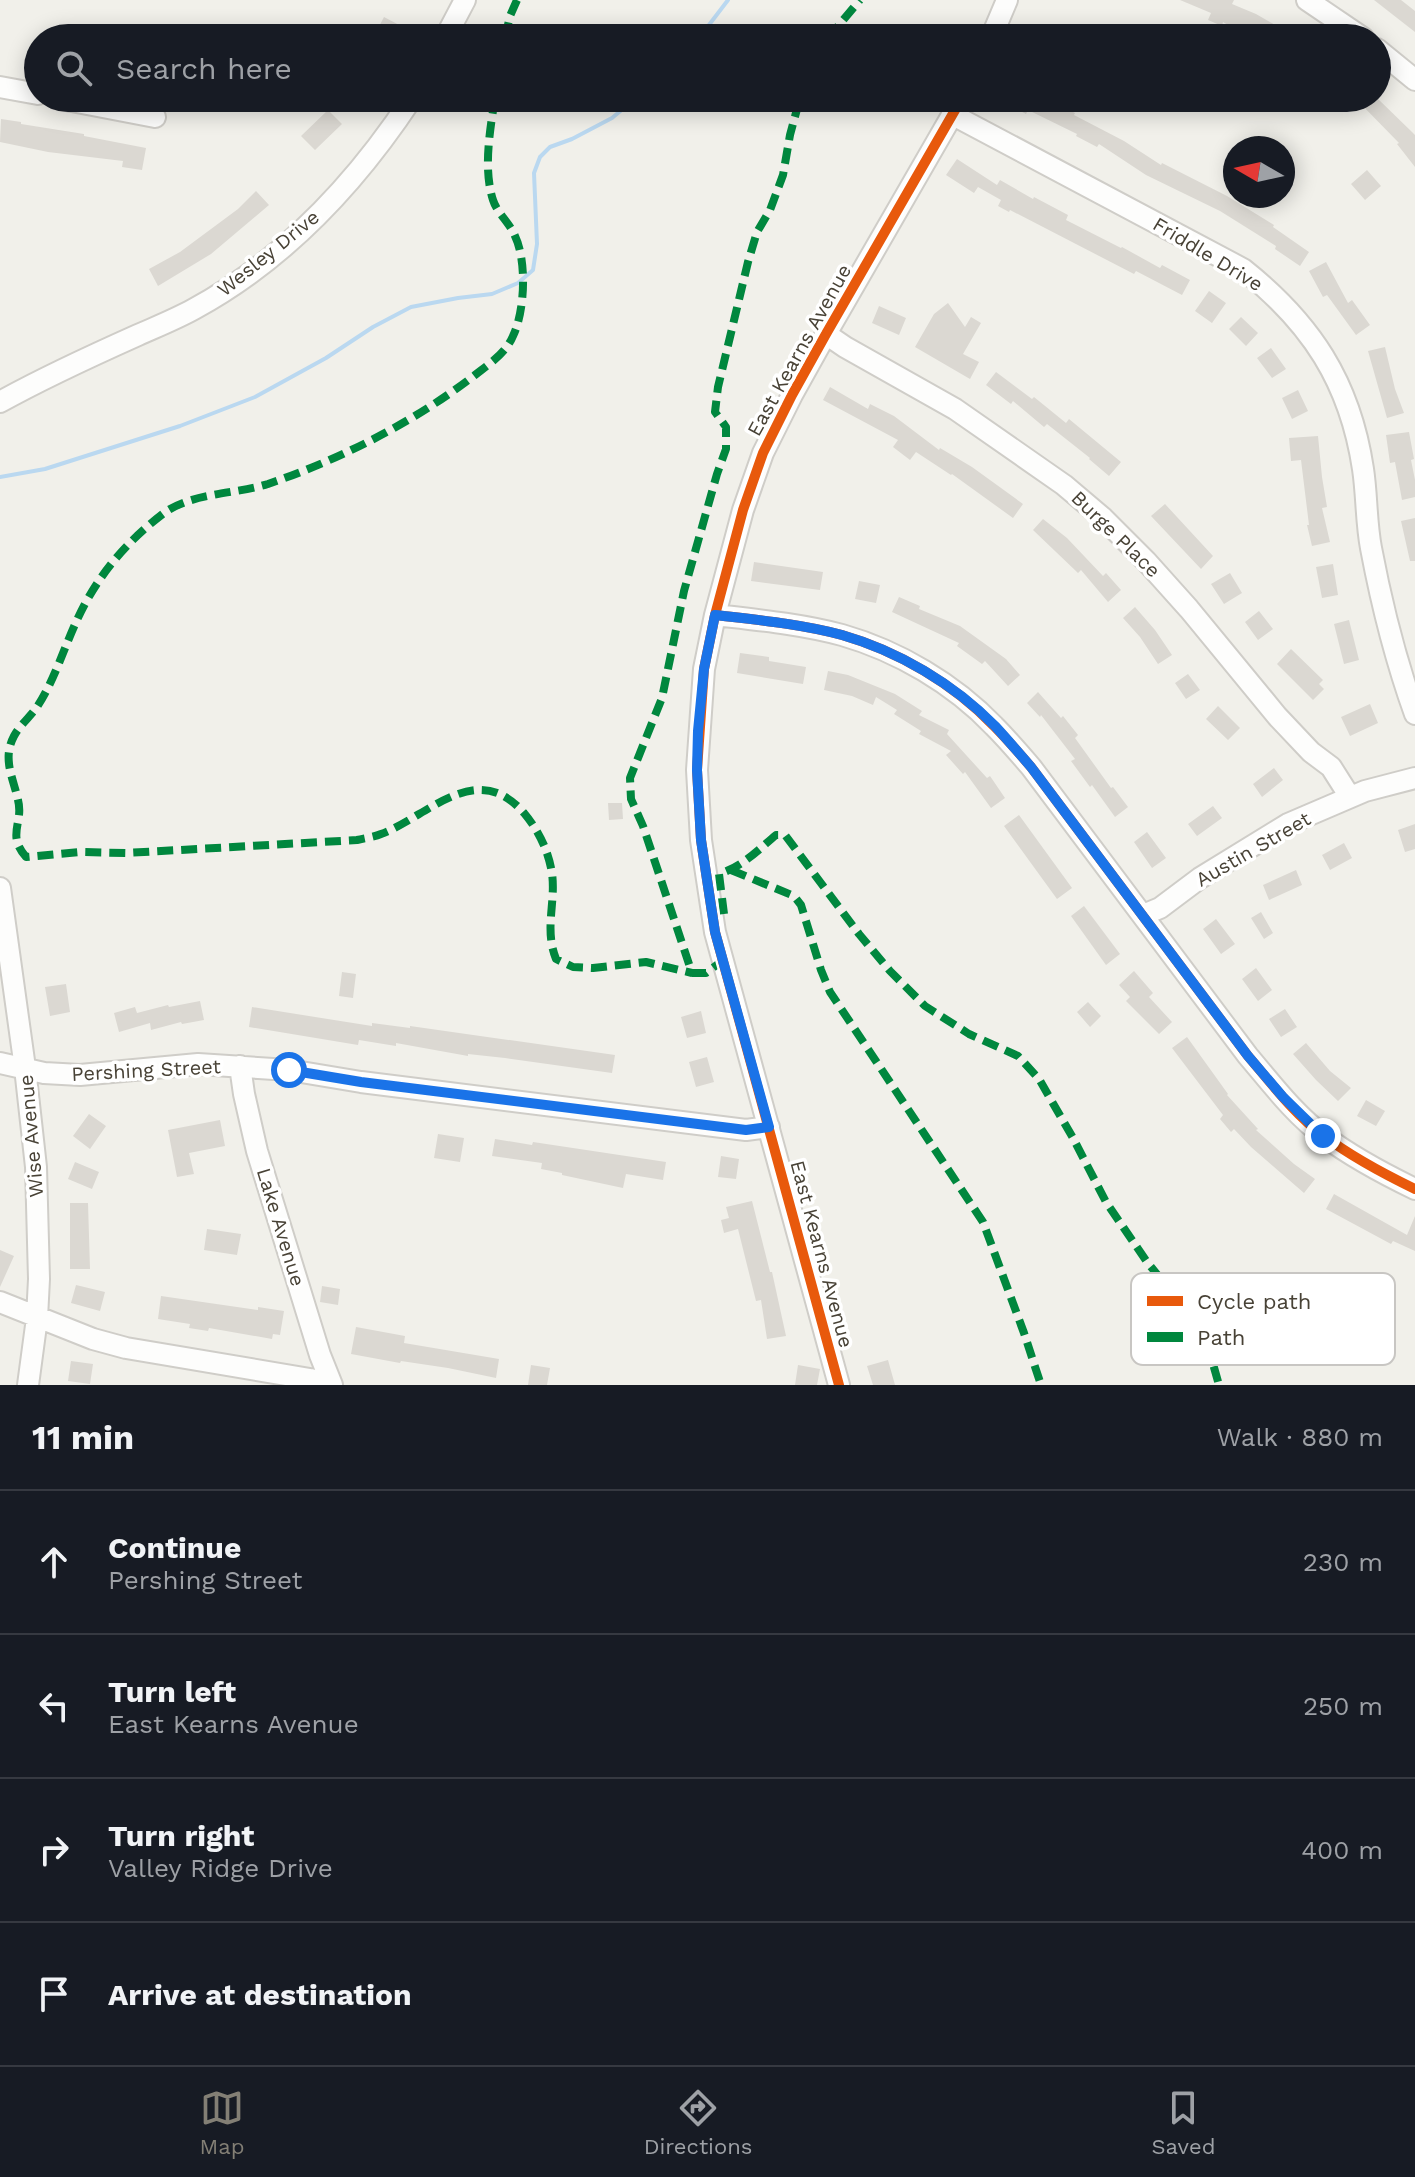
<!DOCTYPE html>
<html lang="en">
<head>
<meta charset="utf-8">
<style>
  body { margin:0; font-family:"Work Sans",sans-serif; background:#242831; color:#f1f3f6 }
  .compass { position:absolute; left:1223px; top:136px; width:72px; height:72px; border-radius:50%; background:#171b24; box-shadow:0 4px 20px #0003; rotate:279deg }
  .stop { position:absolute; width:24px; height:24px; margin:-18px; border:6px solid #1a73e8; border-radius:50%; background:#fff }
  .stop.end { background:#1a73e8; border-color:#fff; box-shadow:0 2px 8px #0008 }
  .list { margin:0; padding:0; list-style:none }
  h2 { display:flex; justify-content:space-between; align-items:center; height:104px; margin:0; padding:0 32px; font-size:34px }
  h2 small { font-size:26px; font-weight:400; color:#9ea1a6 }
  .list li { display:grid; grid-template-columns:52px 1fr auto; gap:24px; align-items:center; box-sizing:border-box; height:144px; padding:0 32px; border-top:2px solid #363941 }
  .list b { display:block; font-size:30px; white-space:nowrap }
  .list p { margin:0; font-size:26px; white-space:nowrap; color:#9ea1a6 }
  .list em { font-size:26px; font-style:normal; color:#9ea1a6 }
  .icon { flex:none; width:44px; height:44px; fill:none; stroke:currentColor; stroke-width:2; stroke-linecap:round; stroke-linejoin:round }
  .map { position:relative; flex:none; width:1415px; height:1385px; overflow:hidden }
  .search { position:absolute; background:#171b24; box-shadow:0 4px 20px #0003; left:24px; right:24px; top:24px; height:88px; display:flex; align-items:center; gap:20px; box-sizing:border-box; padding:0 28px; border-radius:44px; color:#9ea1a6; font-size:30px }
  .sheet { height:680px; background:#171b24 }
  nav { display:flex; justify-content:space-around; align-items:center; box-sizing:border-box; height:112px; border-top:2px solid #363941; background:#171b24; font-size:22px; color:#9ea1a6 }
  nav a { display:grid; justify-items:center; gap:4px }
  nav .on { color:#837f75 }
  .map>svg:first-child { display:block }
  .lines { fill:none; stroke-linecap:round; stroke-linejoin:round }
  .stream { stroke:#bad8f0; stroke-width:4 }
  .building { fill:#dbd8d2 }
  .minor-casing { stroke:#cfcdc8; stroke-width:24 }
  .minor { stroke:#fdfdfc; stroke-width:20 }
  .quiet { stroke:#00873e; stroke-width:8; stroke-dasharray:16 8; stroke-linecap:butt }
  .cycleway-casing { stroke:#fff; stroke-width:15 }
  .cycleway { stroke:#e8590c; stroke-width:10 }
  .route { stroke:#1a73e8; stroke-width:10 }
  .labels { text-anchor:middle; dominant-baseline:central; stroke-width:7; stroke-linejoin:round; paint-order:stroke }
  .street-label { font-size:20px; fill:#484236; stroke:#fff }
  .key { fill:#fff; stroke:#c8c6c3; stroke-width:2 }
  .key-label { font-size:22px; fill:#484236 }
</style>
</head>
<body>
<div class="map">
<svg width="1415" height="1385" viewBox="0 0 1415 1385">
  <rect width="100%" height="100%" fill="#f1f0ea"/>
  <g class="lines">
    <!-- stream -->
    <path class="stream" d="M699,38L728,0
      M0,477L45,469L180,426L255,397L326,358L373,327L411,307L458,298L492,294L518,283L533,270L537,244L534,173L540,157L550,147L572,139L612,118L636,98"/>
  </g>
  <!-- building -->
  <path class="building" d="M1180,0H1234L1232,4L1256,14L1298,38H1250L1223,22L1222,26L1208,20L1211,13Z
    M1374,0H1401L1415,11V32Z
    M384,17L403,27L397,38H373Z
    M996,98H1046L1075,113L1074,115L1124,141L1161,165L1162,163L1227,196L1274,225L1273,227L1309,252L1300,266L1275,249L1276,246L1220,211L1146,175L1099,144L1097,147L1076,136L1077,134L1028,110L1026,114Z
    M1355,98H1377L1412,132L1415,135V167L1397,144L1399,143Z
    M328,110L342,124L315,150L301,136Z
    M1,119L21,122V124L84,134V136L146,148L142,170L122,167L123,161L48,152L0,142Z
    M957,159L997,185L1000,180L1033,199L1034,197L1068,215L1066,220L1121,248L1122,247L1160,268L1162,265L1190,280L1182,295L1136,271L1134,274L1010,210L1009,212L998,206L1001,200L978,187L974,193L946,175Z
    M1367,170L1381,186L1365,200L1351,184Z
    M256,191L269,205L211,254L158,286L149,269L180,252L238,209Z
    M1326,262L1348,303L1352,300L1370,325L1356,335L1327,295L1323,297L1309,271Z
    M1209,291L1226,303L1212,323L1195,311Z
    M948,303L965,327L971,317L981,323L963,354L979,362L970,379L915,347L934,314Z
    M879,306L906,318L899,335L872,323Z
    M1241,317L1258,333L1246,346L1229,329Z
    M1385,347L1395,389L1404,413L1387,418L1368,351Z
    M1271,348L1286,369L1272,378L1257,358Z
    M996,372L1032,399L1034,397L1066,423L1069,419L1121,462L1109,476L1089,459L1090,458L1047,424L1044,427L1013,401L1011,404L986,385Z
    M830,387L868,409L870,404L894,416L939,450L940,448L972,467L1023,504L1013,518L952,474L951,475L916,452L910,460L893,447L898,440L823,400Z
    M1298,390L1308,411L1292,419L1282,398Z
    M1409,432L1414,459L1411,460L1415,480V497L1402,500L1395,462L1390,463L1386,435Z
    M1318,436L1322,477L1327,507L1322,508L1330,542L1312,546L1307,525H1309L1301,460L1291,461L1289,438Z
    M1165,504L1213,556L1201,569L1151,516Z
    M1415,518V561H1410L1401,521Z
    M1043,519L1067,538L1103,576L1106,573L1121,590L1108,602L1081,570L1078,573L1033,530Z
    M754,562L823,572L820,590L751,581Z
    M1333,564L1338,595L1322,598L1316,567Z
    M1230,573L1242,593L1224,604L1211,584Z
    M859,581L880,585L876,603L855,599Z
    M899,597L920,606L919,609L960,626L1006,659L1020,675L1008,686L985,661L982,664L957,646L959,643L892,612Z
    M1135,607L1155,630L1172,655L1158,664L1140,637L1123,618Z
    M1259,611L1273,629L1258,640L1245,622Z
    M1349,620L1359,660L1344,664L1334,624Z
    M1291,649L1323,680L1319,684L1324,689L1313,700L1277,664Z
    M740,653L769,657V661L806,667L803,684L737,673Z
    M828,671L848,675L895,694L922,711L919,715L949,730L947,734L987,778L990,776L1005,798L991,808L965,772L963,774L946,755L951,751L919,734L921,731L894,714L897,710L876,697L873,705L852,696L824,690Z
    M1188,674L1200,690L1186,699L1175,683Z
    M1038,692L1061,718L1063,716L1078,735L1075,738L1111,788L1113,787L1128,807L1115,817L1092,785L1090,787L1071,761L1075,759L1041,715L1040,717L1027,703Z
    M1370,704L1378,723L1350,736L1341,717Z
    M1218,706L1240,728L1228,740L1206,719Z
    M1274,768L1283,780L1262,797L1253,784Z
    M608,803H622L623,819L609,820Z
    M1213,806L1222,818L1197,836L1188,824Z
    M1019,815L1072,888L1057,899L1004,826Z
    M1415,824V849L1405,852L1398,830Z
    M1147,832L1166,858L1152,868L1134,842Z
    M1344,843L1352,858L1330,870L1322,855Z
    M1296,870L1302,885L1269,900L1263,885Z
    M1084,906L1120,954L1106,965L1071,916Z
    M1261,912L1273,933L1264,939L1251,918Z
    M1216,919L1235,944L1221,954L1203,929Z
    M1256,968L1272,990L1258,1001L1242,979Z
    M1134,971L1153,993L1149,997L1172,1022L1159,1034L1126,1001L1130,997L1119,985Z
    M342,972L356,974L353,998L339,996Z
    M66,984L70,1012L50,1016L45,987Z
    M200,1001L204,1020L182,1024L181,1022L151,1030L150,1023L119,1032L114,1013L135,1007L137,1013L168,1005L169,1007Z
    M1088,1002L1101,1016L1090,1027L1077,1012Z
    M252,1007L372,1026V1023L410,1028V1026L615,1055L612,1073L505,1058L468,1054V1056L396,1043V1046L359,1040L358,1045L249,1027Z
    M1285,1009L1297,1027L1281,1037L1269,1019Z
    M701,1011L706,1033L687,1038L681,1017Z
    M1187,1037L1228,1094L1227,1095L1258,1129L1256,1130L1294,1164L1315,1179L1304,1193L1251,1147L1234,1129L1231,1132L1220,1119L1223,1115L1172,1048Z
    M1306,1043L1330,1071L1351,1088L1338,1101L1316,1080L1293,1054Z
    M707,1057L714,1082L696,1087L689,1062Z
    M1366,1100L1385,1111L1376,1126L1357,1116Z
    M89,1114L106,1126L90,1149L73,1136Z
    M220,1120L225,1146L189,1153L194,1174L177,1177L168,1130Z
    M438,1134L464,1138L460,1162L434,1158Z
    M495,1139L532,1145L533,1142L666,1162L663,1180L626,1174L623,1188L562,1175V1173L541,1169L542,1163L492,1156Z
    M721,1156L739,1159L736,1179L718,1177Z
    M75,1162L99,1172L92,1189L68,1179Z
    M1334,1194L1407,1235L1415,1216V1251L1393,1241L1391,1244L1326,1209Z
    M752,1201L770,1272H772L786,1336L767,1339L761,1300L756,1301L738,1229L724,1233L721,1220L729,1218L726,1207Z
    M70,1203H88L90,1269H70Z
    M207,1229L241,1234L237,1255L204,1250Z
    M0,1250L14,1256L0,1287Z
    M76,1285L105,1292L100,1311L71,1303Z
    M322,1286L340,1289L338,1305L320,1302Z
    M161,1296L258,1310V1307L284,1311L280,1335L273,1334L272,1339L209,1328L208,1331L189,1328L190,1324L158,1319Z
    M356,1327L405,1336L404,1343L499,1359L496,1378L448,1368L401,1361L400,1363L351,1354Z
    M888,1360L895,1385H873L867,1366Z
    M71,1361L93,1364L90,1384L68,1381Z
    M531,1365L550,1368L547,1385H528Z
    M798,1365L820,1369L817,1385H795Z"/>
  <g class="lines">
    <defs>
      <path id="minor" d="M1307,0L1363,38
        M445,38L465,0
        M991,38L1007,0
        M1377,49L1415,80
        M0,87L38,94
        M56,98L155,117
        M953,115L1243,269C1311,323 1350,382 1363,469C1367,495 1366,522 1371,548C1381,601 1397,664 1415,714
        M826,334L845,347L955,409L1064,485L1103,518L1146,561L1189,609L1277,716L1311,752L1331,767L1350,797
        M0,402C45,377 91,356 138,335C156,327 176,319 194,309C284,260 356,183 412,98
        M715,615C758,620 801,624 842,635C898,651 954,684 994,726C1007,739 1019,753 1031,767L1248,1056C1271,1083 1295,1115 1324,1136C1352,1157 1384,1174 1415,1189
        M0,888L25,1068L36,1167L39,1279L37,1318L28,1385
        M1143,915L1160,908L1200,878L1288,824L1365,791L1415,778
        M0,1063L44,1073L80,1075L198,1064L289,1070L361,1082L746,1130L769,1127
        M240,1066L244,1094L257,1151L320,1355L332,1385
        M0,1302L93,1339L126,1348L310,1379L332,1385
        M839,1385L715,932L701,840L697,770L704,669L715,615L743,510L763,453L792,395L826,334L962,98"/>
    </defs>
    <!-- minor casing -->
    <use href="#minor" class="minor-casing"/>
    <!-- minor -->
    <use href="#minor" class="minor"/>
    <!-- quiet -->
    <path class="quiet" d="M505,38L510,16L517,0
      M828,38L860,0
      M495,98C490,130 483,169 493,200C497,213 510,223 515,236C527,261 525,311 513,336C506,353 489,364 475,375C414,422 341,459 268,484C236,494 191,493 164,513C126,542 97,576 77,620C64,648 54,681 37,707C30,717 20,725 14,736C2,759 13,777 18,800C24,823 6,834 26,857L80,852L126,853L357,840C365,838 374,837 381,834C429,816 476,758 524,813C539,831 548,850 552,873C556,903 544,929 556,959L573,967L593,968L646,962L692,973
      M731,870L794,896L801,905L821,970L830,992L983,1222L1024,1333L1041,1385
      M724,914L719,874C743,866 757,851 776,835H785L859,934L890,971L925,1006L969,1034L1018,1056L1039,1079L1073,1138L1106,1202L1147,1262L1204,1332L1219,1385
      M726,958L706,973H692L643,826L631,799L630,778L662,698L684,591L717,474L726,449V427L715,412L718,387L748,262L757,232L770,210L783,175L790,135L800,98"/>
    <defs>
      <path id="cycleway" d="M715,615C758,620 801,624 842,635C898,651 954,684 994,726C1007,739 1019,753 1031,767L1248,1056C1271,1083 1295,1115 1324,1136C1352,1157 1384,1174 1415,1189
        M839,1385L715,932L701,840L697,770L704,669L715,615L743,510L763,453L792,395L826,334L962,98"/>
    </defs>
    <!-- cycleway casing -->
    <use href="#cycleway" class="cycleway-casing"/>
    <!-- cycleway -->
    <use href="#cycleway" class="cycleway"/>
  </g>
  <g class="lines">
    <!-- route -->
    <path class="route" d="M289,1070L361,1082L746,1130L769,1127L715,932L701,840L697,770L698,731L704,669L715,615C758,620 801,624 842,635C898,651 954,684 995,726C1007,739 1019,753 1031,767L1248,1056L1283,1097L1323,1136"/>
  </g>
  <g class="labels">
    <!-- street labels -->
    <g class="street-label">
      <text transform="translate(268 253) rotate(-39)">Wesley Drive</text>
      <text transform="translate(1208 254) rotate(31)">Friddle Drive</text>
      <text transform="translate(799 350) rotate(-61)">East Kearns Avenue</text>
      <text transform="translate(1116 534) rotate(44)">Burge Place</text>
      <text transform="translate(1253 849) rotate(-30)">Austin Street</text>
      <text transform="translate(146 1070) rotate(-3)">Pershing Street</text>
      <text transform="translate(31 1136) rotate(-95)">Wise Avenue</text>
      <text transform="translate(281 1227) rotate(73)">Lake Avenue</text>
      <text transform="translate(822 1254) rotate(75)">East Kearns Avenue</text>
    </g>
  </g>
  <!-- legend -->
  <rect x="1131" y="1273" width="264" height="92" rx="12" class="key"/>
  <rect x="1147" y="1296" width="36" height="10" fill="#e8590c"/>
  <rect x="1147" y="1332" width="36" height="10" fill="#00873e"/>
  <g class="key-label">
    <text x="1197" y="1309">Cycle path</text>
    <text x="1197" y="1345">Path</text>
  </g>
</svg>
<svg class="compass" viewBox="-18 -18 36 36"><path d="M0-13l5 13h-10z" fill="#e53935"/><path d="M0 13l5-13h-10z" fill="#9ea1a6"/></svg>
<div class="stop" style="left:289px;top:1070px"></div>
<div class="stop end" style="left:1323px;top:1136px"></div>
<div class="search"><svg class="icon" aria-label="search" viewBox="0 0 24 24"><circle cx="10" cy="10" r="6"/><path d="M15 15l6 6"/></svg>Search here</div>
</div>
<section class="sheet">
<h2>11 min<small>Walk · 880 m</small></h2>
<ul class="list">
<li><svg class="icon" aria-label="ahead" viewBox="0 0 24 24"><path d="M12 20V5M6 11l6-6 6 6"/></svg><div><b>Continue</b><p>Pershing Street</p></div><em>230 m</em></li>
<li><svg class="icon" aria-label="left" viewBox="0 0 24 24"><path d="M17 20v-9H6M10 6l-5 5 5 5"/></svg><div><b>Turn left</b><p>East Kearns Avenue</p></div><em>250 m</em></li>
<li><svg class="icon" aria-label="right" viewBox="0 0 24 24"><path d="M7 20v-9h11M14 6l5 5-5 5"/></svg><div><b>Turn right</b><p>Valley Ridge Drive</p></div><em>400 m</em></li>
<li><svg class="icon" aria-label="arrive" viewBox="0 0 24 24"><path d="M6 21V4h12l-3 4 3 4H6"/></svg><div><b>Arrive at destination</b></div></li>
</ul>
</section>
<nav>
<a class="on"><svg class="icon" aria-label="map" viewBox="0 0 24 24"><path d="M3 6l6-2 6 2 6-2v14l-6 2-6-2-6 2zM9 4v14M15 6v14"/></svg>Map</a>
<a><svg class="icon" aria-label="directions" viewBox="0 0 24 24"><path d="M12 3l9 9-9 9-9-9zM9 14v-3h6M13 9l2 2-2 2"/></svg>Directions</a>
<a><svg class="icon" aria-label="saved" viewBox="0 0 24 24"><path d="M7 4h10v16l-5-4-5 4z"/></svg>Saved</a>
</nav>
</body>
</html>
